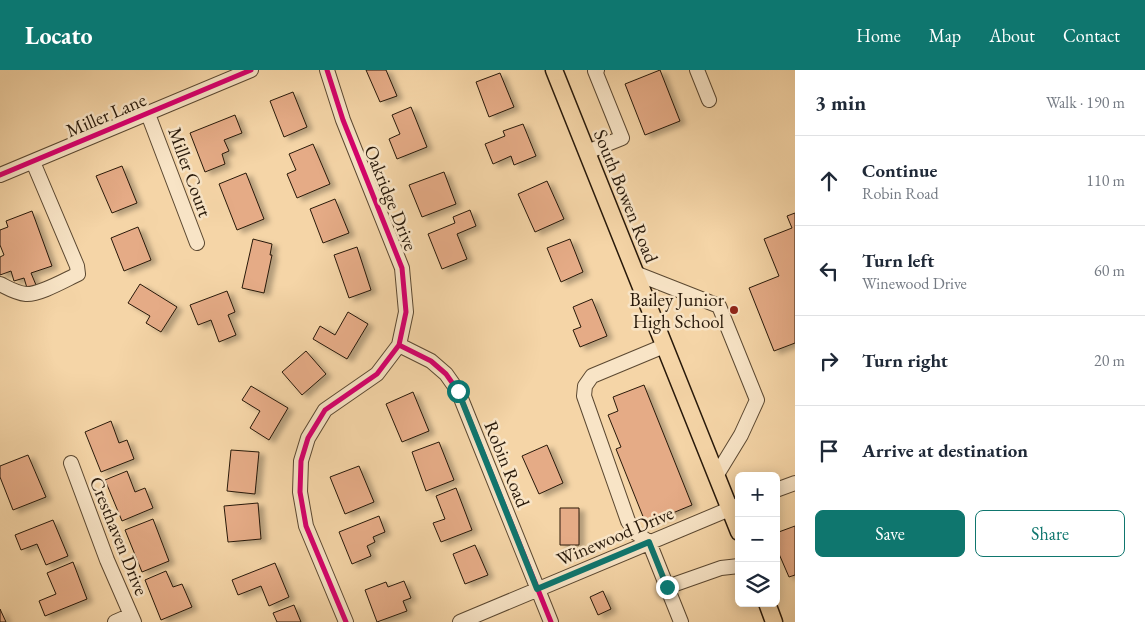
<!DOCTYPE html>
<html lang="en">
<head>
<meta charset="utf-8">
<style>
  body { margin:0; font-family:"EB Garamond",serif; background:#f6f6f7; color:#1f2937 }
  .controls { position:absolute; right:15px; bottom:15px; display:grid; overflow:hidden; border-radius:8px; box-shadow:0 2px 12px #0003 }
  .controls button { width:45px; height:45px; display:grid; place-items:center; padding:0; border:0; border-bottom:1px solid #e0e1e3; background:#fff; color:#1f2937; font:25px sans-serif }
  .stop { position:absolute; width:15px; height:15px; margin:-11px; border:4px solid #0f766e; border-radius:50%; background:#fff }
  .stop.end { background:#0f766e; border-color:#fff; box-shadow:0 1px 5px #0008 }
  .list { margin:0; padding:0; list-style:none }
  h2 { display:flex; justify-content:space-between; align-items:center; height:65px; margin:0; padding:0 20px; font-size:21px }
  h2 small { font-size:16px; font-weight:400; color:#747a83 }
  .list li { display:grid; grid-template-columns:32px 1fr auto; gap:15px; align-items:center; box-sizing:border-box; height:90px; padding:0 20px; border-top:1px solid #e0e1e3 }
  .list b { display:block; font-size:19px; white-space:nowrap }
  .list p { margin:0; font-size:16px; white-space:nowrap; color:#747a83 }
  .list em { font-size:16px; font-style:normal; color:#747a83 }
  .actions { display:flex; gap:10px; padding:15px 20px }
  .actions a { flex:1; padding:11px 0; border:1px solid #0f766e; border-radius:8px; text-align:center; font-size:18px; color:#0f766e }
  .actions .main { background:#0f766e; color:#fff }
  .icon { flex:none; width:28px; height:28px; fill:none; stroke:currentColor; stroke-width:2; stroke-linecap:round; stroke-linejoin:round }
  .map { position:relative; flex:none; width:795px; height:552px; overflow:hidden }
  header { display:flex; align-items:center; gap:30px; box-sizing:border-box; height:70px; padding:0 25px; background:#0f766e; color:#fff }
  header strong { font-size:24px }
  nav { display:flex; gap:28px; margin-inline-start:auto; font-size:18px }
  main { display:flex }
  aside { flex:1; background:#fff }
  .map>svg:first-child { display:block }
  .building { fill:#e5ab86; stroke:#28190a; filter:url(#shadow) }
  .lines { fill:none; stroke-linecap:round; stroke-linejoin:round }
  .minor-casing { stroke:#5b4831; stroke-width:16 }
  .major-casing { stroke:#28190a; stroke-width:19 }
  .minor { stroke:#f8e4c6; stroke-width:14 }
  .major { stroke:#f5d5a7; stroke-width:16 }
  .cycleway-casing { stroke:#f8e4c6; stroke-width:8 }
  .cycleway { stroke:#d6006c; stroke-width:5 }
  .route { stroke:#0f766e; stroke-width:6 }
  .poi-dot { fill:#8f2418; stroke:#f8e4c6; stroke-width:2 }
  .labels { text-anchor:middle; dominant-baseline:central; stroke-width:5; stroke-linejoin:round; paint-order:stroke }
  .street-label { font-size:19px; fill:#28190a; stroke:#f8e4c6 }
  .poi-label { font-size:19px; fill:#28190a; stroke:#f8e4c6; text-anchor:end }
</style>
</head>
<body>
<header>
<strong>Locato</strong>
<nav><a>Home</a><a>Map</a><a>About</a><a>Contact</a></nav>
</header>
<main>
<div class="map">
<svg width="795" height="552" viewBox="0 0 795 552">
  <defs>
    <filter id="shadow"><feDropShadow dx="5.5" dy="3" stdDeviation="2.5" flood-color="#0004"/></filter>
  </defs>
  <rect width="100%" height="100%" fill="#f5d5a7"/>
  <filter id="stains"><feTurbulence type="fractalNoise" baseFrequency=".004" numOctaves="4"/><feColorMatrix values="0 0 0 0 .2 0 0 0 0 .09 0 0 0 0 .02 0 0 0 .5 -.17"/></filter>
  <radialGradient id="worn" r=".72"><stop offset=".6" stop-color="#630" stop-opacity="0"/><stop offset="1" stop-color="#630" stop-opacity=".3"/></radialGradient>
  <!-- building -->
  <path class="building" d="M366,0H386L397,26L380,32Z
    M660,0L680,51L645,65L625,14Z
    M500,3L514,37L489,47L476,12Z
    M293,22L307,57L284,67L270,31Z
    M411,37L427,77L397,89L389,69L400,64L392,45Z
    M235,45L242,63L224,70L229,81L222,84L225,94L205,102L190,63Z
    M523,54L536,86L514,95L511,86L493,94L485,74L505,66L503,61Z
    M313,74L330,114L297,128L287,104L296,100L289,84Z
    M122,96L137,133L112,143L96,106Z
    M444,102L456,134L422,147L409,115Z
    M246,103L264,149L237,160L219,114Z
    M547,111L564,149L535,162L518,124Z
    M335,129L349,163L323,173L310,139Z
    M470,140L476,156L457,164L467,189L442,199L428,164L455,153L453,147Z
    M32,141L52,196L31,203L36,215L27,218L24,208L14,211L11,201L0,205V187L4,185L0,175V160L8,157L6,151Z
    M795,143V273L774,281L749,218L779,206L764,169L792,158L787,146Z
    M138,157L151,190L124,201L111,168Z
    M253,169L272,174L270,185H272L264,223L242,218Z
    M570,169L583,202L561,212L547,178Z
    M357,177L371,220L349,228L334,185Z
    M140,214L177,237L161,262L146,253L150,246L128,233Z
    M227,221L235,242L228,245L236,265L219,272L211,250L198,255L190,235Z
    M592,229L607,266L580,277L573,260L581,257L573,237Z
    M348,242L368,254L347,289L313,269L320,256L335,265Z
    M306,281L326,304L302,325L282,302Z
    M644,315L692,435L646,454L616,379L621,377L608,345L618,341L613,327Z
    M251,316L288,338L269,370L250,358L260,341L242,330Z
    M413,322L429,361L402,372L386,334Z
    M111,351L119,373L127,370L134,389L101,402L85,362Z
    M439,372L454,410L426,421L412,382Z
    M547,375L563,413L539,424L522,386Z
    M231,380L259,382L255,424L227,421Z
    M28,385L46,427L13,440L0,407V396Z
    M359,396L374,432L345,444L330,407Z
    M127,401L135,422L145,418L153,438L122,451L105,410Z
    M456,418L472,460L441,472L433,453L445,449L436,426Z
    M258,433L261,469L228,472L224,436Z
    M560,438H579V475H560Z
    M379,446L385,462L373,467L375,472L367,476L371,486L352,494L339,462Z
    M153,449L169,491L142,502L125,460Z
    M53,450L68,486L46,495L37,474L21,480L15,465Z
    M795,456V505L789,507L776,477V463Z
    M475,475L488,505L465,514L453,484Z
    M73,492L87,529L45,546L39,531L56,524L47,503Z
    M275,493L289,527L269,536L261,516L238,525L232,510Z
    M166,501L173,517L182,514L192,537L161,550L145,510Z
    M404,511L411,528L403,531L407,541L377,552L365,520L386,512L388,517Z
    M603,521L611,539L598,545L590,527Z
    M294,535L301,552H277L273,543Z
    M0,539L6,552H0Z"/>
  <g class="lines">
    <defs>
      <path id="minor" d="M327,0L343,50L402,198L406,242L399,275L377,304L325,340L308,368L301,391L300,422L306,456L346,552
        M697,0L709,30
        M148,44L197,173
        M587,82L622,68L595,1L597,0
        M0,105L251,0
        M635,203L719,236L757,330L741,365L716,406
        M0,214C8,218 16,223 26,224C39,225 65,210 78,204L77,196L33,92
        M399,275L431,291L446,304L458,321L551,552
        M664,276L592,306L585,316L584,326L628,451L636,463L649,472L681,552
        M71,393L107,490L134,552
        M776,420L795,413
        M667,517L721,498L739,496
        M115,552L131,545
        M460,552L739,435"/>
      <path id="major" d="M554,0L739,462
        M767,533L774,552"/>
    </defs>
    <!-- minor casing -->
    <use href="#minor" class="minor-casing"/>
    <!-- major casing -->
    <use href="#major" class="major-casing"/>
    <!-- minor -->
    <use href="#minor" class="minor"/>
    <!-- major -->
    <use href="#major" class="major"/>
    <defs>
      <path id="cycleway" d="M327,0L343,50L402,198L406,242L399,275L377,304L325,340L308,368L301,391L300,422L306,456L346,552
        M0,105L251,0
        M399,275L431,291L446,304L458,321L551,552"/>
    </defs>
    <!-- cycleway casing -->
    <use href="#cycleway" class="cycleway-casing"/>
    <!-- cycleway -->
    <use href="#cycleway" class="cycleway"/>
  </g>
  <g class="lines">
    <!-- route -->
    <path class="route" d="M458,321L537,519L649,472L667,517"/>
  </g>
  <!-- markers -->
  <circle class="poi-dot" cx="734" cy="240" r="5"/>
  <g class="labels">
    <!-- street labels -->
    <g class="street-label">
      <text transform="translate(106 45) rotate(-23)">Miller Lane</text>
      <text transform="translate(190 102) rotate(70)">Miller Court</text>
      <text transform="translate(626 126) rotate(68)">South Bowen Road</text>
      <text transform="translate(391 128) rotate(68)">Oakridge Drive</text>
      <text transform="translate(507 394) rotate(68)">Robin Road</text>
      <text transform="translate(119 466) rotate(68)">Cresthaven Drive</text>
      <text transform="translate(615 466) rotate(-23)">Winewood Drive</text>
    </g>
    <!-- poi labels -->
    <g class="poi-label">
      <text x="724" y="229">Bailey Junior<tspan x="724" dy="22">High School</tspan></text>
    </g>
  </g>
  <rect width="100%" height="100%" filter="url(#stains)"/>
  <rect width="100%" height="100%" fill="url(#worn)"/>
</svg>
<div class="controls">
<button>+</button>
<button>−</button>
<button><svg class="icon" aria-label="layers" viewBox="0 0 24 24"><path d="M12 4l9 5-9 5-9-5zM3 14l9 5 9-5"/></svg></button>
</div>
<div class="stop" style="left:458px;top:321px"></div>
<div class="stop end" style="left:667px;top:517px"></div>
</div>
<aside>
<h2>3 min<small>Walk · 190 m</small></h2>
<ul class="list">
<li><svg class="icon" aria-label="ahead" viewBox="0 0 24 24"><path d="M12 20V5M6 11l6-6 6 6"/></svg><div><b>Continue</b><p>Robin Road</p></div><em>110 m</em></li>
<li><svg class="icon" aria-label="left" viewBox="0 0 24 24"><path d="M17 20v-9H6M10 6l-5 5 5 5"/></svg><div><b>Turn left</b><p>Winewood Drive</p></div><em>60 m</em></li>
<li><svg class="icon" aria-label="right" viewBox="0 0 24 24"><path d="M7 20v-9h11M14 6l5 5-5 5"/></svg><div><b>Turn right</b></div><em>20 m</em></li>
<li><svg class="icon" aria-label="arrive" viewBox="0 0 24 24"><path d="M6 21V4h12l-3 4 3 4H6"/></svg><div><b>Arrive at destination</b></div></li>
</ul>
<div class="actions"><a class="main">Save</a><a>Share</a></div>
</aside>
</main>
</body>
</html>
